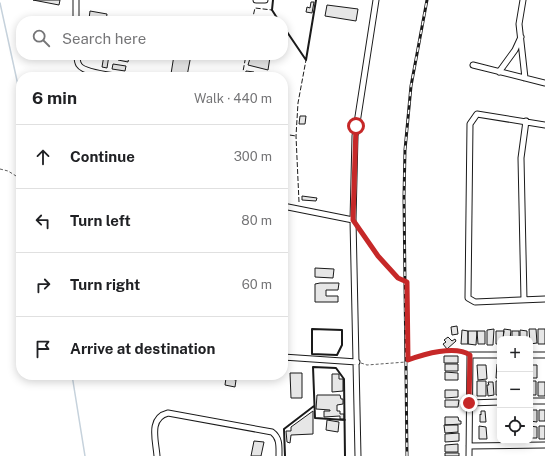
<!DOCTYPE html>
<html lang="en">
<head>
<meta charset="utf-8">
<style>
  body { margin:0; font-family:"Public Sans",sans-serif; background:#f6f6f6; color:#202124 }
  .controls { position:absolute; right:12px; bottom:12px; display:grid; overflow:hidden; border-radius:8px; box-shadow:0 2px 10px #0003 }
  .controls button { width:36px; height:36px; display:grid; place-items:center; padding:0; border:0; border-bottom:1px solid #e0e0e0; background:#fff; color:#202124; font:20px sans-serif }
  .stop { position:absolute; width:12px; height:12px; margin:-9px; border:3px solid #c62828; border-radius:50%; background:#fff }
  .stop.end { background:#c62828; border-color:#fff; box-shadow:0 1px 4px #0008 }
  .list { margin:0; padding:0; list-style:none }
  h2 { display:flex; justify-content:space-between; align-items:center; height:52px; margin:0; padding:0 16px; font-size:17px }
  h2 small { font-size:13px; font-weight:400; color:#757577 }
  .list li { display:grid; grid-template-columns:26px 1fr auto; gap:12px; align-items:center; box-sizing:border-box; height:64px; padding:0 16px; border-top:1px solid #e0e0e0 }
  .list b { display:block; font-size:15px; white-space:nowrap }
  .list em { font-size:13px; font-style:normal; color:#757577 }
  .icon { flex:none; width:22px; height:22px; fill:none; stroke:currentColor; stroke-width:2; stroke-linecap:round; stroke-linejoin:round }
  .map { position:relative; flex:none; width:545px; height:456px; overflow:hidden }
  .search { position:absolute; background:#fff; box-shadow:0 2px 10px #0003; left:16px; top:16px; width:272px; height:44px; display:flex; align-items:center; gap:10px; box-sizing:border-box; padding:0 14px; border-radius:16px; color:#757577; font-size:15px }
  .panel { position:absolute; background:#fff; box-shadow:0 2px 10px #0003; left:16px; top:72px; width:272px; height:308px; border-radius:16px }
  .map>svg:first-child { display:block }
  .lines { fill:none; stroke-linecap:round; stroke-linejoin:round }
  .stream { stroke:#c6d2dc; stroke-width:1.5 }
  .building { fill:#e6e6e6; stroke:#1a1a1a }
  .minor-casing { stroke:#1a1a1a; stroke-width:7 }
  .path { stroke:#5f5f5f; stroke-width:1; stroke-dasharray:3 2; stroke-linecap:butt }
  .minor { stroke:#fff; stroke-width:5 }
  .rail-casing { stroke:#1a1a1a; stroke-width:3 }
  .rail { stroke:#fff; stroke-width:1.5; stroke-dasharray:4.5; stroke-linecap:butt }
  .fence { stroke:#1a1a1a; stroke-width:1; stroke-dasharray:5 2; stroke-linecap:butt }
  .wall { stroke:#1a1a1a; stroke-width:2 }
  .route { stroke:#c62828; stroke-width:5 }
</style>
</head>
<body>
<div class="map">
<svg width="545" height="456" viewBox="0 0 545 456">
  <rect width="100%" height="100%" fill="#fff"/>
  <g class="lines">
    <!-- stream -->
    <path class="stream" d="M0,3L21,99
      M72,375L85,456"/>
  </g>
  <!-- building -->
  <path class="building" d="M33,0H60L59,5Z
    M311,2H314L312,13L306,12L307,7L310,8Z
    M327,5L358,9L356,21L325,16Z
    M90,11L107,14L106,21L89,19Z
    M104,55H109L107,68L102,67Z
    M119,55L129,57L128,62L118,60Z
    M174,55H191L187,76L171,74Z
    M251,55H260L270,57L268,70L248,65Z
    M113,64L126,66L125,71L112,69Z
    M246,71L254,72L253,77H245Z
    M300,116H306L305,124H299Z
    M302,196L317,198L316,201L302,200Z
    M315,268L334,269L333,278L315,277Z
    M320,283H339L338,290H326V296H338V302H315V284Z
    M457,326L458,334L452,335L451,327Z
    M494,329L493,345H487V330Z
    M504,329L511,330L510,339H503Z
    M529,329H536L537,343L530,344Z
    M538,329H545V344H538Z
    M462,330L468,331V344H461Z
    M520,330L527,331V339H520Z
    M468,331H477L476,345L468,344Z
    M477,331H485V344H478Z
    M496,331H504L503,339H500V344H496Z
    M512,331H519V339H512Z
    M448,337L452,341L455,339L456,341L447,349L443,344L446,342L444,340Z
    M444,356H458V363H444Z
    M445,364H458V371H445Z
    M497,364H500V378H496Z
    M477,365H486L487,379L478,380Z
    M530,365H537V378H530Z
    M445,372L458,373V380H445Z
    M290,373H302V398H291Z
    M332,374H339V379H343V391L332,392Z
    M226,378L236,380L235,387L225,385Z
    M477,381H486V396H477Z
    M496,381H500V395H496Z
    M530,381H536V395H530Z
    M488,382H493L494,395L488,396L487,385H489Z
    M538,382H545V396H538Z
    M445,390H458V397L445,398Z
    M317,395H340L341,399H343V404L337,405V411H340V414H344V419H340V416L324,417V411H330V410L316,409Z
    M445,400H459L458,407H445Z
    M530,410H537V422L530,421Z
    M539,410H545V421H539Z
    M313,411V434L291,435L290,443L287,442L286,431H291V427Z
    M481,411H485L486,422H480V414L481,415Z
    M445,417H458L459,421H461V424L445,425Z
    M327,420L339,422L338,432L326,430Z
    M444,425H458V432L445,433Z
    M479,426L486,427L487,439H479Z
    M530,426L537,427V438H530Z
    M539,426H545V439H539Z
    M459,433V441L445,442V434Z
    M254,441L264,442L261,456H251Z
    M458,444V452H445V445Z
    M445,453H459V456H445Z"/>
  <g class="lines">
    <defs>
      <path id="minor" d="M76,0V21
        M256,0H265
        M523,0L519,24L525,78
        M77,55C77,58 77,62 79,65C84,73 112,75 122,77
        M473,65L545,83
        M499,72L515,50L521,37
        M545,125L477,114L470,124L468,298L475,302L545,299
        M283,206L353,220
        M524,300L521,158L526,121
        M530,355H545
        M283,357L357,362
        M530,401H545
        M469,403L500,402
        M469,446L545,445
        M157,456C156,441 148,418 168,413L272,432C280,438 279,446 279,456
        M358,456L353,220L355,136L376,0
        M469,456L470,355H500"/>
    </defs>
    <!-- minor casing -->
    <use href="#minor" class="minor-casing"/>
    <!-- path -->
    <path class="path" d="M0,169L8,171L21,179
      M359,228L378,256L398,278L407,282L408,360
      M361,363L367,365L406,362L433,352L464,350L465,351"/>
    <!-- minor -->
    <use href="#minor" class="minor"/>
    <defs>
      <path id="rail" d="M407,456L404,197L405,150L411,86L427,0"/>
    </defs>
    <!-- rail casing -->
    <use href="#rail" class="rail-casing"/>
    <!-- rail -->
    <use href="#rail" class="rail"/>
    <!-- fence -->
    <path class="fence" d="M252,21L255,8L272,10
      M242,77L246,55
      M283,134L296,136
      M299,202L296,136L298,103L306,60"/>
    <!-- wall -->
    <path class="wall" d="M273,0L272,10L279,21
      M283,26L306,60L316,0
      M312,329L342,330V345L337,355L312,354Z
      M345,420L315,418L313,367L336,368L344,379L345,456
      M285,456L284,429L314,406"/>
  </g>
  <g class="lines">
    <!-- route -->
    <path class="route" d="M356,126L353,220L378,256L398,278L407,282L408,360C424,354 455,345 470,355L469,403"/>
  </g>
</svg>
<div class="controls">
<button>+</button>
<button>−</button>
<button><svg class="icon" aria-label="locate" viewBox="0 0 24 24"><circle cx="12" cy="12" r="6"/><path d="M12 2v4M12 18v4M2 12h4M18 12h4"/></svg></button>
</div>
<div class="stop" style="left:356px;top:126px"></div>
<div class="stop end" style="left:469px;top:403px"></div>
<div class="search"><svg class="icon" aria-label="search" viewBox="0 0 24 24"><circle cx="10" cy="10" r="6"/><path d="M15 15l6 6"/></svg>Search here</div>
<section class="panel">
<h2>6 min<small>Walk · 440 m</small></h2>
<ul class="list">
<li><svg class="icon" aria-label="ahead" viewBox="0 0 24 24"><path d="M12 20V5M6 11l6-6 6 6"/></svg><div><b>Continue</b></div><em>300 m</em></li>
<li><svg class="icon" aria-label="left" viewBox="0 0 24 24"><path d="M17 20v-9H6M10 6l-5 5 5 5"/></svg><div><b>Turn left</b></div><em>80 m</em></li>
<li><svg class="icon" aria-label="right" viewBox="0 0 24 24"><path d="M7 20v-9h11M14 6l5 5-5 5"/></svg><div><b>Turn right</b></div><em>60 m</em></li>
<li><svg class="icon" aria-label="arrive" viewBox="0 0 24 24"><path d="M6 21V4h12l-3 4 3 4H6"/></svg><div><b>Arrive at destination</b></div></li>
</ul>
</section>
</div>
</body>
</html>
